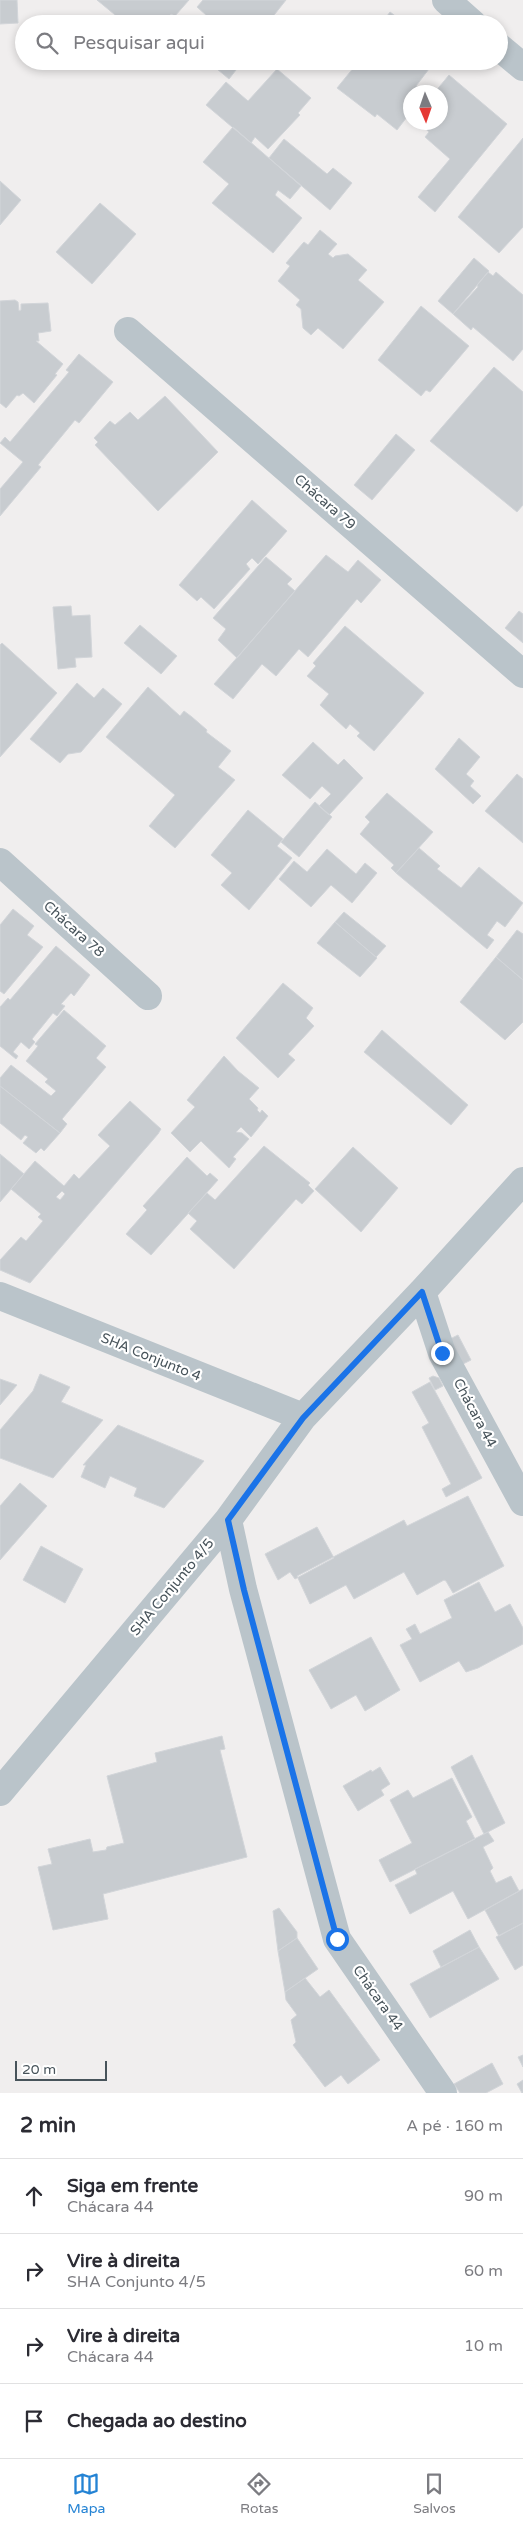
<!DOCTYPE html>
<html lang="pt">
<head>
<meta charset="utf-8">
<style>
  body { margin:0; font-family:"Varela Round",sans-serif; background:#f7f7f7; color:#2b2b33 }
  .compass { position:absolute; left:403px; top:85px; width:45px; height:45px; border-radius:50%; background:#fff; box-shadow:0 2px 8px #0003; rotate:178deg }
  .scale { position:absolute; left:15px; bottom:12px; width:92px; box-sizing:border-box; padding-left:5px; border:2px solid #47535a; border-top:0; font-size:14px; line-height:18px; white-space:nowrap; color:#47535a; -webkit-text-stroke:4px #fff; paint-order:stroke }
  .stop { position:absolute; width:15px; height:15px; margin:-11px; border:4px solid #1a73e8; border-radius:50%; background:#fff }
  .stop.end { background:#1a73e8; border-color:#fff; box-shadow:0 1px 5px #0008 }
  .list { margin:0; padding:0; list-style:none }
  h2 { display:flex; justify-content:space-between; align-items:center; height:65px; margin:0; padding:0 20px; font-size:21px }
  h2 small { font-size:16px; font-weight:400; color:#7c7c81 }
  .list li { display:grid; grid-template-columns:32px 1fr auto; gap:15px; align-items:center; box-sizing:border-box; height:75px; padding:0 20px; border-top:1px solid #e1e1e2 }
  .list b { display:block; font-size:19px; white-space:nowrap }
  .list p { margin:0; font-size:16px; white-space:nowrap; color:#7c7c81 }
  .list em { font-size:16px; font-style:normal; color:#7c7c81 }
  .icon { flex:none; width:28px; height:28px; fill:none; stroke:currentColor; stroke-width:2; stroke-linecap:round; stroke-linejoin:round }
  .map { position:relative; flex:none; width:523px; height:2093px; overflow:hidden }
  .search { position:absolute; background:#fff; box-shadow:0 2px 8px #0003; left:15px; right:15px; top:15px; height:55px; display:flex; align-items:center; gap:12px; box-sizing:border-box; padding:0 18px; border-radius:28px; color:#7c7c81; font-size:19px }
  .sheet { height:365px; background:#fff }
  nav { display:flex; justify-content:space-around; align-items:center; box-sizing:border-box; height:70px; border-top:1px solid #e1e1e2; background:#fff; font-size:14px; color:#7c7c81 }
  nav a { display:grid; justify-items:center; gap:2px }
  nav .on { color:#2483d4 }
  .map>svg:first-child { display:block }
  .building { fill:#c8ccd0; stroke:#d2d5d9; fill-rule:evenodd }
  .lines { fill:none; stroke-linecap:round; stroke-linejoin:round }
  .minor { stroke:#bac4ca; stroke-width:28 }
  .route { stroke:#1a73e8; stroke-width:6 }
  .labels { text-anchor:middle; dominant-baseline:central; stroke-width:4.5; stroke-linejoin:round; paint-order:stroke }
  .street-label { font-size:14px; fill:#47535a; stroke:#fff }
</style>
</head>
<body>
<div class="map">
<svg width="523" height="2093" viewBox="0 0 523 2093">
  <rect width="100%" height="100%" fill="#f0eeee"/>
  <!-- building -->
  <path class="building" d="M0,0H17L18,23L0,24Z
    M97,0H189L175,16L171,14L162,24H126Z
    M203,0H286L267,24H216L197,7Z
    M390,12L406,24H381Z
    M223,61H243L229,79L217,69Z
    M359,61H435L416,86L425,92H410V113L397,130L377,114L375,117L337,88Z
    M277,69L311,98L298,113L300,115L268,149L255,137L251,143L206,105L226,82L248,101Z
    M449,75L507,124L435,212L418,197L450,159L425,137L429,132L418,122H440V92H435Z
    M233,127L301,186L290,199L278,190L275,195L302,218L273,253L212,203L229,184L203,162Z
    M523,138V227L499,253L458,217Z
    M284,139L327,174L333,168L352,183L330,210L269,158Z
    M0,181L21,200L0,225Z
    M100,203L136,234L92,284L56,252Z
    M320,230L337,244L328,254L333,258L335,256L348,254L367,270L358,280L384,302L343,349L318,328L311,335L303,328L301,309L296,305L300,300L278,281L290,266L286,263L303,243L304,242L308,245Z
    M474,258L489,271L453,314L438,301Z
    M488,272L493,276L496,272L523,295V349L513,361L473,327L471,330L453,314L478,287L477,285Z
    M15,300L18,302L19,311L21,310V304L48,303L51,331L38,333L39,341H36L63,364L55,374L57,375L34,403L23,393L19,396L17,395L6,408L0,403V301Z
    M421,306L469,346L430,392L426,390L421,396L378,360Z
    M79,354L113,382L79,423L75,420L38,465L41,467L0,516V489L23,462L0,443L5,437L10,442L69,372L66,370Z
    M494,367L523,392V505L517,512L430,441Z
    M165,396L218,452L158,511L95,445L98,442L94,438L110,421L115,425L130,412L138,420Z
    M396,434L415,450L372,500L354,485Z
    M252,500L287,531L258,564L252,558L246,564L250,569L214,609L201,597L197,601L179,585Z
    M326,555L348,572L358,560L381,580L361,603L357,599L308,657L299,649L276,676L262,664L233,699L214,684Z
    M266,557L292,579L287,584L295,591L237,658L218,640L226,629L213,618Z
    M71,606L72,616L90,615L92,657L75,658L76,667L58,669L53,607Z
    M519,611L523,614V643L505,628Z
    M140,625L177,656L161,674L124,643Z
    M345,626L424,693L374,751L357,736L360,733L350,724L346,729L320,705L329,694L307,676L316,666L313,663Z
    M2,643L57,693L0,757V645Z
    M77,683L94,698L103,688L122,704L81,752L68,754L60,763L30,739Z
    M148,687L180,716L184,711L192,717L207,730L206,732L231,751L218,767L235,780L175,848L149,826L175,795L106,737Z
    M459,738L480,757L466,774L474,781L470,786L481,796L473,804L435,769Z
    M313,742L338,765L344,759L363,778L329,815L319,806L331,794L322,786L310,799L282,775Z
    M517,774L523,779V843L485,811Z
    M387,793L433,832L396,873L391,868L394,865L360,834L370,822L365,817Z
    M315,802L332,817L299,857L281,842Z
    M248,810L283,839L277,846L292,858L249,910L221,885L232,873L211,855Z
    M419,848L440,866L437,869L461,888L479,867L523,903L505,927L497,921L487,935L494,940L487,949L396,873Z
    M327,849L356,874L365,863L377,873L352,903L331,885L311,907L279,879L294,861L307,872Z
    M13,909L34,926L27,935L43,947L4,994L0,991V925Z
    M344,912L386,946L376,957L335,922Z
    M335,922L377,958L360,977L317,943Z
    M517,930L523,934V980L496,957Z
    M56,946L90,975L74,996L71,993L61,1004L65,1006L57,1016L53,1013L32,1039L35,1042L29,1049L21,1042L13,1052L18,1056L16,1059L0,1046V1007L8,998L10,1000Z
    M496,957L523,980V1022L505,1040L460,1002Z
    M283,983L313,1008L306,1018L314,1026L288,1054L295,1060L278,1078L236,1038Z
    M64,1010L106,1046L96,1058L106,1067L62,1119L67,1124L60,1133L0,1086V1078L11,1065L51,1096L56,1091L45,1082L48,1079L26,1061L38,1046L35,1044Z
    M382,1030L468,1105L451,1125L364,1052Z
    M224,1056L238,1071L259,1088L249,1099L258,1108L257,1110L260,1113L262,1110L268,1116L251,1137L241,1127L236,1132L242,1133L249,1139L233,1157L236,1159L229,1168L201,1141L190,1152L171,1133L195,1107L187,1100Z
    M0,1086L60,1133L44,1151L41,1148L36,1153L23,1143L28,1137L25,1135L21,1140L0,1123Z
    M130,1101L161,1129L158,1134L30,1283L0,1270V1260L21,1237L26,1241L43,1221L38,1217L41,1214L11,1189L35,1161L64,1186L74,1174L79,1179L110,1146L98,1135ZM62,1191L65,1194L60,1200L56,1197Z
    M264,1146L310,1183L308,1185L314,1191L302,1204L296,1199L234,1269L190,1229L197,1221L188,1213L207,1193L215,1200Z
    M353,1147L398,1188L361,1232L315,1189Z
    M0,1154L24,1174L0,1202Z
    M187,1157L207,1176L210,1173L218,1180L151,1255L126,1234L147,1210L143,1206Z
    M458,1335L471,1360L461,1365L450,1339Z
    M40,1374L70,1387L61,1402L103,1420L53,1478L0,1458V1430L33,1391Z
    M433,1376L439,1378L443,1386L435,1390L429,1378Z
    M0,1379L17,1385L0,1405Z
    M430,1382L482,1478L446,1497L442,1489L451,1484L422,1427L429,1423L412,1392Z
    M118,1425L204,1461L164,1508L134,1496L137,1488L110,1476L105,1488L81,1477L86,1465H83Z
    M20,1483L47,1506L0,1560V1506Z
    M468,1496L504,1566L453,1593L446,1581L444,1580L417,1595L404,1572L354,1599L346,1585L310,1604L297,1576L404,1520L407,1526Z
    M317,1527L334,1558L295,1579L290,1572L278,1580L265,1554Z
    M41,1546L83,1569L65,1603L23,1580Z
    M479,1582L495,1612L510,1604L523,1628V1644L478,1668L466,1672L459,1661L420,1682L400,1645L412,1639L406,1629L415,1624L420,1634L452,1618L444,1600Z
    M371,1637L400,1690L365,1711L356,1695L331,1709L309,1670Z
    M222,1736L225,1749L220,1750L247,1857L103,1894L108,1919L53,1930L38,1867L52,1864L48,1849L90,1839L93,1852L106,1850L107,1847L124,1843L107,1776L157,1762L155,1753Z
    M472,1755L505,1823L484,1834L451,1767Z
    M380,1767L390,1784L381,1790L384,1795L358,1811L343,1786L371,1770L372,1772Z
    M452,1778L472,1817L466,1821L475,1839L390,1882L379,1860L412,1843L390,1800L408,1790L413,1798Z
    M488,1832L494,1841L483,1847L493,1868L490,1871L496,1883L511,1876L519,1891L468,1919L453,1891L410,1914L395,1885L417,1874L415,1869Z
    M523,1889V1923L499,1936L485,1910Z
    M279,1908L297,1932V1938L278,1951L273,1911Z
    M523,1923V1965L515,1970L496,1937Z
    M470,1930L479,1947L441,1967L433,1951Z
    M297,1938L318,1969L285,1992L278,1951Z
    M479,1947L499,1979L430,2018L410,1984Z
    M305,1978L320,1997L329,1990L380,2060L348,2084L341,2075L325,2087L293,2045L296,2042L291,2020L297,2015L286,2000L285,1992Z
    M523,2055V2067L518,2057Z
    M492,2063L503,2084L486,2093H460L454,2084Z
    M523,2080V2093H522L517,2084Z"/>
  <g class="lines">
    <!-- minor -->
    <path class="minor" d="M446,0L473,24
      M499,47L523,67
      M128,331L523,674
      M0,862L148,996
      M422,1292L442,1353L523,1502
      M0,1296L303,1417
      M228,1520L243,1589L337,1939L443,2093
      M0,1792L228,1520L303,1417L422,1292L523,1181"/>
  </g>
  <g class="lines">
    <!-- route -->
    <path class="route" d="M337,1939L244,1590L228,1520L303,1418L422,1292L442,1353"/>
  </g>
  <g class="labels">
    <!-- street labels -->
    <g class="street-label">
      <text transform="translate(325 502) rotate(41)">Chácara 79</text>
      <text transform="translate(74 929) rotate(42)">Chácara 78</text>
      <text transform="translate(151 1357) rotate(22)">SHA Conjunto 4</text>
      <text transform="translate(475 1413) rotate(62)">Chácara 44</text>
      <text transform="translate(172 1587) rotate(-50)">SHA Conjunto 4/5</text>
      <text transform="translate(378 1998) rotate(55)">Chácara 44</text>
    </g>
  </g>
</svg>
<svg class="compass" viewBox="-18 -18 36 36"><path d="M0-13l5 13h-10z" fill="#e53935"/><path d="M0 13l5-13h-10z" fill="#7c7c81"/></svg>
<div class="scale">20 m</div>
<div class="stop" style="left:337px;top:1939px"></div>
<div class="stop end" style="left:442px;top:1353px"></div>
<div class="search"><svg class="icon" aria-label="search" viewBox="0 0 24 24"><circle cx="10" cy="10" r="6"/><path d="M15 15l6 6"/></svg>Pesquisar aqui</div>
</div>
<section class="sheet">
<h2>2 min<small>A pé · 160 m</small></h2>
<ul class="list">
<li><svg class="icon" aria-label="ahead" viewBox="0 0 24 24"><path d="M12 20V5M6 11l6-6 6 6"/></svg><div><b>Siga em frente</b><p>Chácara 44</p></div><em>90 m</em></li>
<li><svg class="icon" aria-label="right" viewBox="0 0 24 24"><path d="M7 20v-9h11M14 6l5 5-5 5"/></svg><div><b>Vire à direita</b><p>SHA Conjunto 4/5</p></div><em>60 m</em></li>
<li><svg class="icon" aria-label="right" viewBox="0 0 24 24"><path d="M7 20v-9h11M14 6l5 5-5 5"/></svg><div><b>Vire à direita</b><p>Chácara 44</p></div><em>10 m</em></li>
<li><svg class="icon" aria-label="arrive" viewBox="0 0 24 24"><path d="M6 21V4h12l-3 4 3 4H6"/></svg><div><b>Chegada ao destino</b></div></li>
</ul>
</section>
<nav>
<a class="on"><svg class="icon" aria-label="map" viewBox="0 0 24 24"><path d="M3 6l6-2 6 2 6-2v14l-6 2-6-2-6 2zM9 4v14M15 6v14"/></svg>Mapa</a>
<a><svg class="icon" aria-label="directions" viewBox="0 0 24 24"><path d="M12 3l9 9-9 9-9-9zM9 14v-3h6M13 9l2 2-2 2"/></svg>Rotas</a>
<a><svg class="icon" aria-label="saved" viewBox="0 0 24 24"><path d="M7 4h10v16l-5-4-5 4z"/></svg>Salvos</a>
</nav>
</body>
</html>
